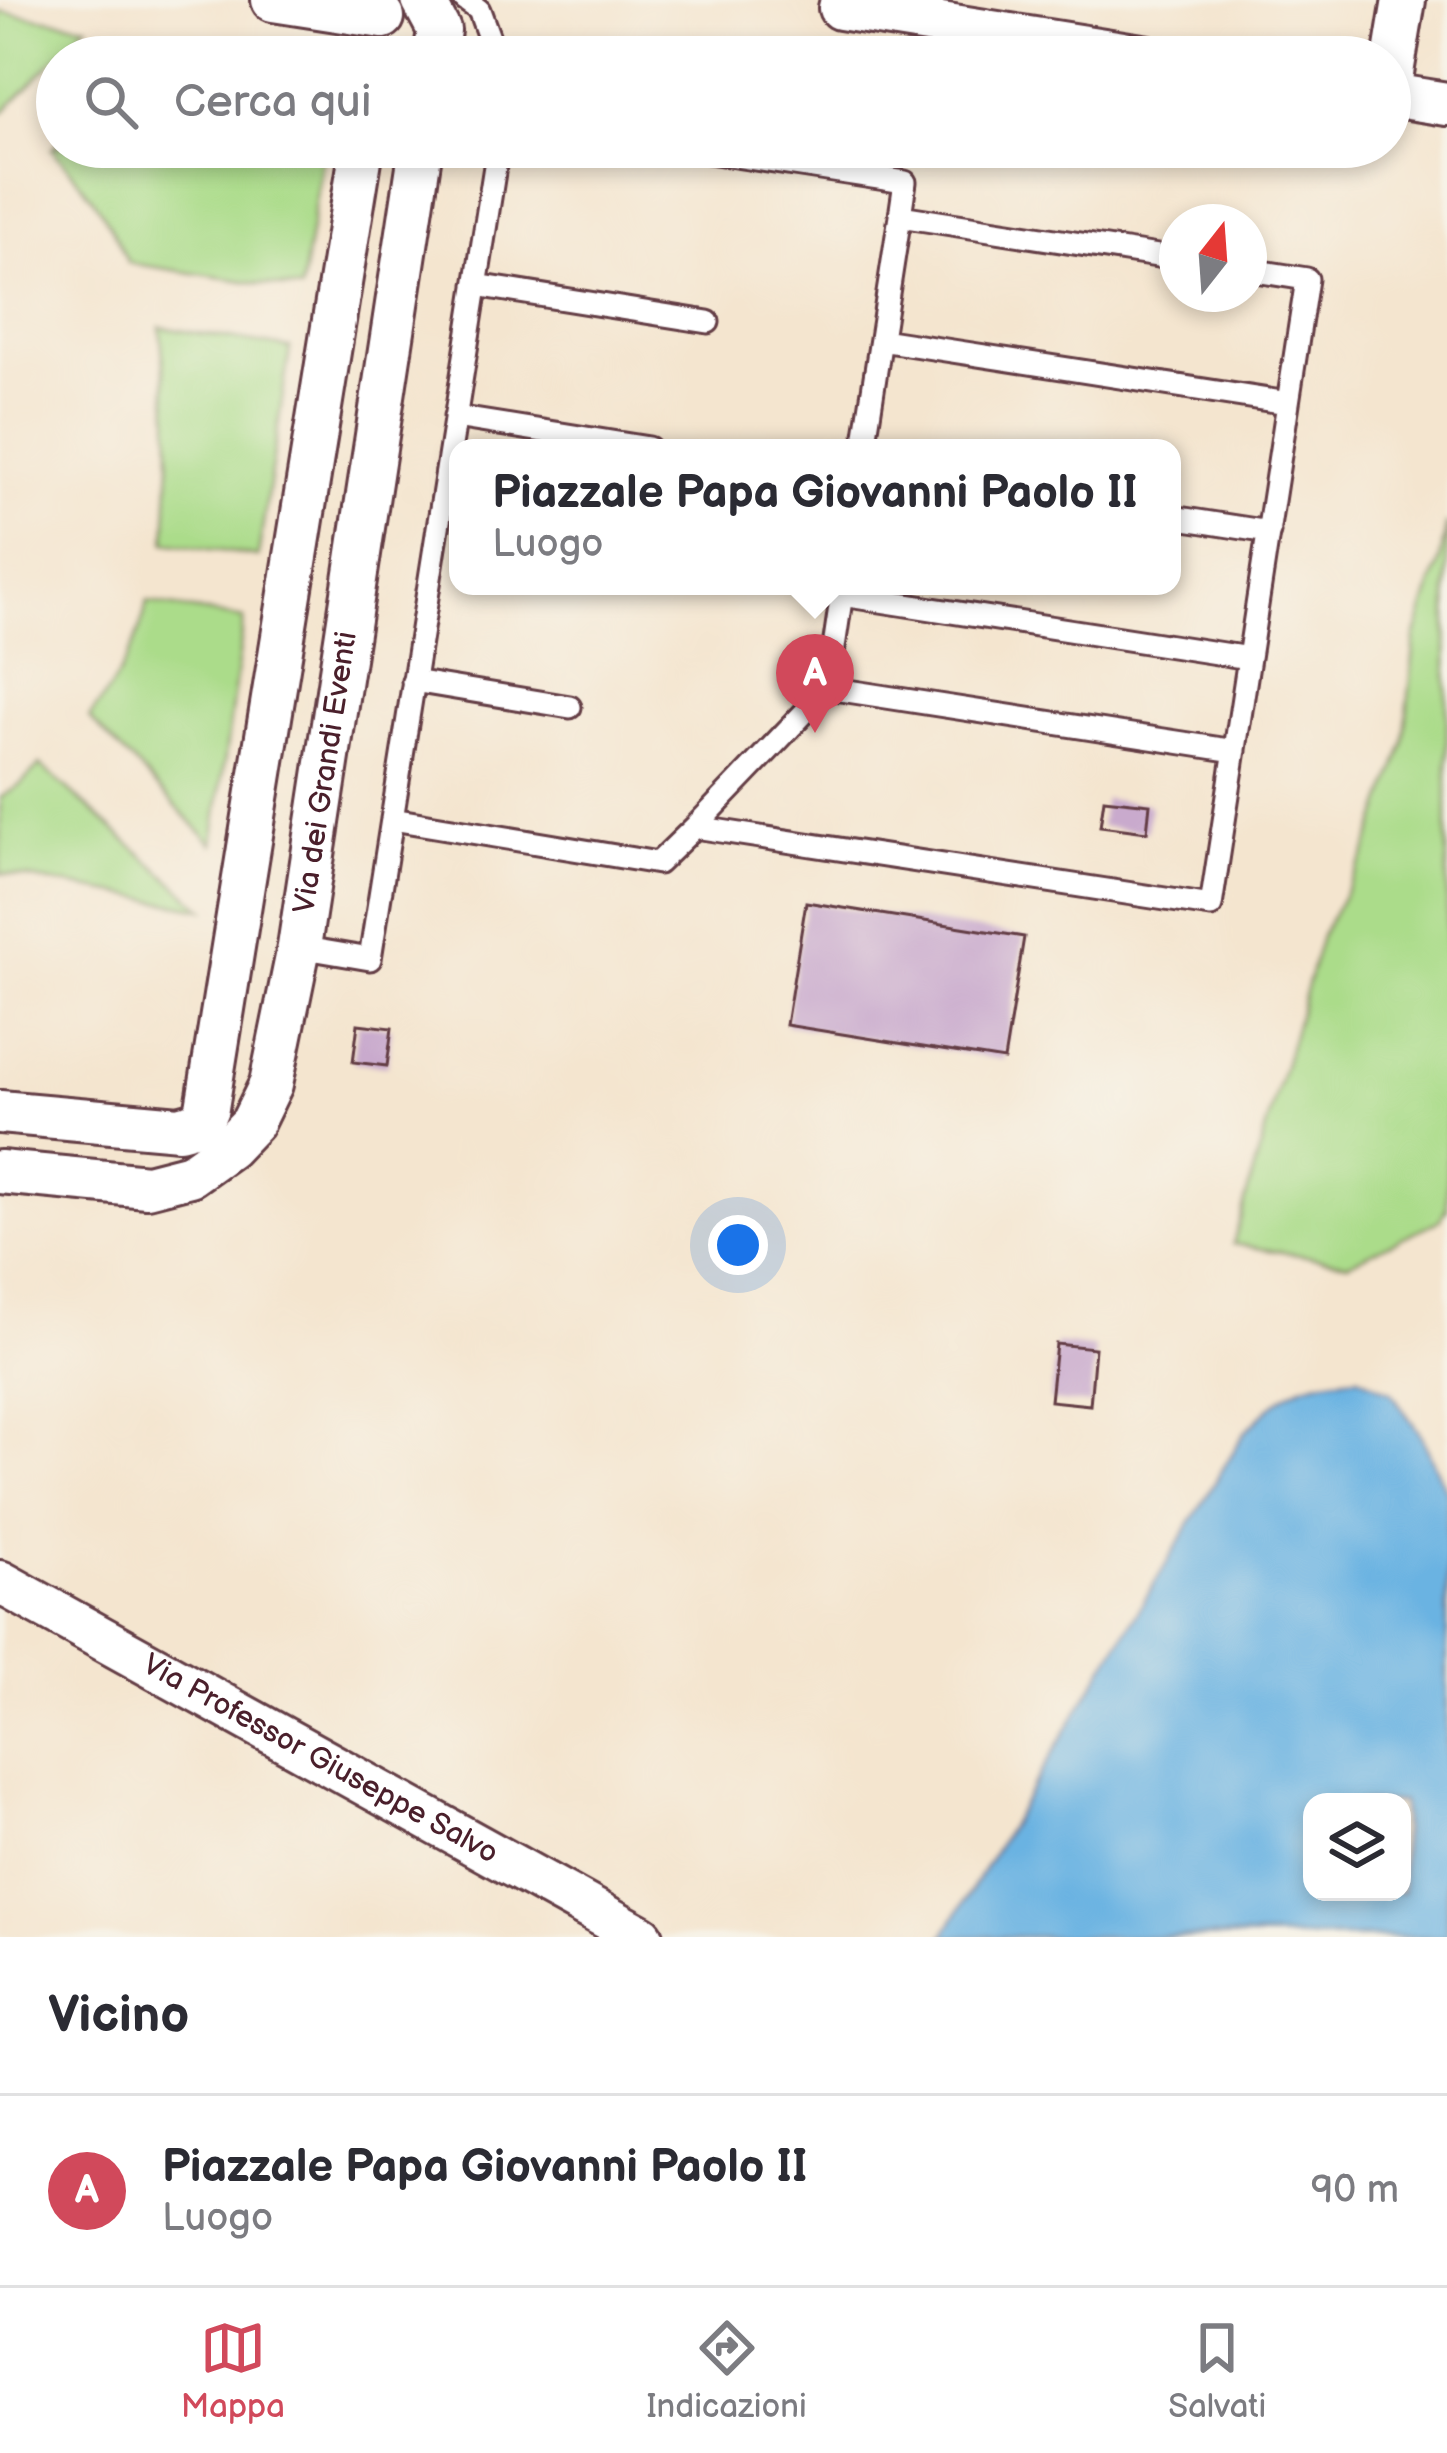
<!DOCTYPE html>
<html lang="it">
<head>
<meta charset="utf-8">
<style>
  body { margin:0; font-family:"Balsamiq Sans",sans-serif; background:#f7f7f7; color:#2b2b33 }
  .controls { position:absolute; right:36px; bottom:36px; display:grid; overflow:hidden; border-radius:24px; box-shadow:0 6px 18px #0003 }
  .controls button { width:108px; height:108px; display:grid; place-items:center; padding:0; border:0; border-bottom:3px solid #e1e1e2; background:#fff; color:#2b2b33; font:60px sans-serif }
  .compass { position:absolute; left:1159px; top:204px; width:108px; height:108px; border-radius:50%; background:#fff; box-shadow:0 6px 18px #0003; rotate:17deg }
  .you { position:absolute; left:738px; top:1245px; width:42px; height:42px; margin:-30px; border:9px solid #fff; border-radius:50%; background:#1a73e8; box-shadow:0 0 0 18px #1a73e833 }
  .badge { display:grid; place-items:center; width:78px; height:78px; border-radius:50%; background:#d1495b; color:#fff; font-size:39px; font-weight:700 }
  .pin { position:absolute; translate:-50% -99px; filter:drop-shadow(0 3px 6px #0008) }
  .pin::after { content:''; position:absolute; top:63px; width:42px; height:36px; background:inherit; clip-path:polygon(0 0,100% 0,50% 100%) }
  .popup { position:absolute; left:449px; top:439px; width:732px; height:156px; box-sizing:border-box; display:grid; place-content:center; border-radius:24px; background:#fff; filter:drop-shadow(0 3px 9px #0005); font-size:39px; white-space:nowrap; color:#7c7c81 }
  .popup b { font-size:45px; color:#2b2b33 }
  .popup::after { content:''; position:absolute; left:50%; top:100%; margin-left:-24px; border:24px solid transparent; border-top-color:#fff }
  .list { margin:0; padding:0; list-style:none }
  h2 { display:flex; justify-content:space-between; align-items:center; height:156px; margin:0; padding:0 48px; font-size:51px }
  h2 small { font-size:39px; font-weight:400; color:#7c7c81 }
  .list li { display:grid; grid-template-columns:78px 1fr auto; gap:36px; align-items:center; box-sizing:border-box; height:192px; padding:0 48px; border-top:3px solid #e1e1e2 }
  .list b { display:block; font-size:45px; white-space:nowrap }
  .list p { margin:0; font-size:39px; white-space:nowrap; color:#7c7c81 }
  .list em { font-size:39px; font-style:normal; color:#7c7c81 }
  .icon { flex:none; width:66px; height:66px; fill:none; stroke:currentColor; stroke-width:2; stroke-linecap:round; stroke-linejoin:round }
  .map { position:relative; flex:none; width:1447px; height:1937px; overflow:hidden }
  .search { position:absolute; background:#fff; box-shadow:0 6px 18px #0003; left:36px; right:36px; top:36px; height:132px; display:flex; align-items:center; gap:30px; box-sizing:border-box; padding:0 42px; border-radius:66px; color:#7c7c81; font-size:45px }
  .sheet { height:348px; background:#fff }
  nav { display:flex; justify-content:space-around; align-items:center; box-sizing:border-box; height:168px; border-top:3px solid #e1e1e2; background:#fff; font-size:33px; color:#7c7c81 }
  nav a { display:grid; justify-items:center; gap:6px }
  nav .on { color:#d1495b }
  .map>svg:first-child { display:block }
  .green { fill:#abdc8a; stroke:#7a7e5a; stroke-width:3 }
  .water { fill:#6ab3e2; stroke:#5a6986; stroke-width:3; fill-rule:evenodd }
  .building { fill:#c9aacd }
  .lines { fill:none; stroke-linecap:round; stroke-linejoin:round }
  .lane-casing { stroke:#643d44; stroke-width:27 }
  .street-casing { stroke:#643d44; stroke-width:48 }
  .lane { stroke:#fff; stroke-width:21 }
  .street { stroke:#fff; stroke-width:42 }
  .labels { text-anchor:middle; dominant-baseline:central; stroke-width:9; stroke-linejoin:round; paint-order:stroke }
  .street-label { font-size:30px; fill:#4a1f2b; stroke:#f7f3e8 }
</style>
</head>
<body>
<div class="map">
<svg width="1447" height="1937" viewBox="0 0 1447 1937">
  <rect width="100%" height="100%" fill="#f7f3e8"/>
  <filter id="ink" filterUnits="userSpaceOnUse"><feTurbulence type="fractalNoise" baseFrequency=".00833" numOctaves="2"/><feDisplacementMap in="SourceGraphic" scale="24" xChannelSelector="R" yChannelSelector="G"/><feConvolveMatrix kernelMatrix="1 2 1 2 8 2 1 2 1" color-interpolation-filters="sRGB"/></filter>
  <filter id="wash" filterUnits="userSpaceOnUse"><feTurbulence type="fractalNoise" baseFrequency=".004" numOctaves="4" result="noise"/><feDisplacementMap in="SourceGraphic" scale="48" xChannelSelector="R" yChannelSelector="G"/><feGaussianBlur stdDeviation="2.7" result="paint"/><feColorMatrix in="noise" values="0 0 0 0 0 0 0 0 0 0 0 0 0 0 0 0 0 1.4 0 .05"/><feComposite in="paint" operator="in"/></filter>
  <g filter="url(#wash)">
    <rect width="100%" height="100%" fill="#f4e5cf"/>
    <!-- green -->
    <path class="green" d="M0,12L87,25L3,113L0,111Z
      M160,36L315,57H140Z
      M57,143V147H324L301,290L128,263C108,214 86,188 52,149Z
      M160,327L290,348L258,557L166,542L170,461L169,418Z
      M1447,523V1208L1440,1220L1348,1263L1233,1244L1321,936L1365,856L1404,744L1415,638L1440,559Z
      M147,602L244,619L213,844L89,718C116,683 139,645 147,602Z
      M40,765L204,909L0,873V798L20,785Z"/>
    <!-- water -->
    <path class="water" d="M1359,1376L1391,1392L1421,1435L1447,1493V1937H943L1245,1432C1289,1388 1296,1381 1359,1376ZM1312,1802H1402V1892H1312Z"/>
    <g id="blocks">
      <!-- building -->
      <path class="building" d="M1104,799L1150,804L1147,832L1100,826Z
        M806,902L1024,937L1004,1060L786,1025Z
        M358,1024L392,1028L387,1066L353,1062Z
        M1056,1344L1095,1348L1090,1405L1050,1401Z"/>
    </g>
  </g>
  <g filter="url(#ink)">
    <use href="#blocks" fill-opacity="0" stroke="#643d44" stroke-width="3"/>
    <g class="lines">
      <defs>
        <path id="lane" d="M465,0L479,10L496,57
          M676,147L905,182L900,216L1177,259
          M476,285L708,322
          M881,340L1288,403
          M455,417L649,448
          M864,448L900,216
          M1172,517L1269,532
          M842,595L1249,658
          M413,681L570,707
          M828,688L1235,751
          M392,819L658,863L695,827L1211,906L1307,279L1249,270
          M695,827L828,688L843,586
          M299,947L370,959L498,147"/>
        <g id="street">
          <path d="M273,0L383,17"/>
          <path d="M423,0L439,30L435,57"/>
          <path d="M840,8L1148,57"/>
          <path d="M1390,85L1404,0"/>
          <path d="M1390,95L1447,104"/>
          <path d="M0,1112L179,1128L201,1122L207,1108L362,147"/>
          <path id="s1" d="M0,1172L147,1186L190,1175L228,1148L252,1123L271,1084L299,947L421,147"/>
          <path id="s2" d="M0,1582L642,1937"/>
        </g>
      </defs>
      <!-- lane casing -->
      <use href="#lane" class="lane-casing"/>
      <!-- street casing -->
      <use href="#street" class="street-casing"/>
      <!-- lane -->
      <use href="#lane" class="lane"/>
      <!-- street -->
      <use href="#street" class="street"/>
    </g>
  </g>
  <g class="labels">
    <!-- street labels -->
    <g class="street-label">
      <text stroke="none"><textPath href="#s1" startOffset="633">Via dei Grandi Eventi</textPath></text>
      <text stroke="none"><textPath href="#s2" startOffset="366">Via Professor Giuseppe Salvo</textPath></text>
    </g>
  </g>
</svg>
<div class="controls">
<button><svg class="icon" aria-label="layers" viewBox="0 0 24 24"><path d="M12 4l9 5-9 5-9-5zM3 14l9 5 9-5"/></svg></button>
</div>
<svg class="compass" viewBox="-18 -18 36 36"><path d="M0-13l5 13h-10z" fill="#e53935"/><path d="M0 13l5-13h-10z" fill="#7c7c81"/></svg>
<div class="you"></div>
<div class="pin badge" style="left:815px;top:733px">A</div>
<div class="popup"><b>Piazzale Papa Giovanni Paolo II</b>Luogo</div>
<div class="search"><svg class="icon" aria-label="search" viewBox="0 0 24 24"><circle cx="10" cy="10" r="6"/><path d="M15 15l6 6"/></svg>Cerca qui</div>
</div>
<section class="sheet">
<h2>Vicino<small></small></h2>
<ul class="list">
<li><span class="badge">A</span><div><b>Piazzale Papa Giovanni Paolo II</b><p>Luogo</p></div><em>90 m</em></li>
</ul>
</section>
<nav>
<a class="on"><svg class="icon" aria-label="map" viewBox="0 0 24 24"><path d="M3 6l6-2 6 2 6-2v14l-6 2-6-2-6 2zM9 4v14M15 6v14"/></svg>Mappa</a>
<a><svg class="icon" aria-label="directions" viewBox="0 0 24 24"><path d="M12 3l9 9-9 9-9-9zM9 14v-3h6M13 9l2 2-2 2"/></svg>Indicazioni</a>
<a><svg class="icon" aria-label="saved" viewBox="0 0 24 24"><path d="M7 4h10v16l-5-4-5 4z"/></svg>Salvati</a>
</nav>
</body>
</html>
